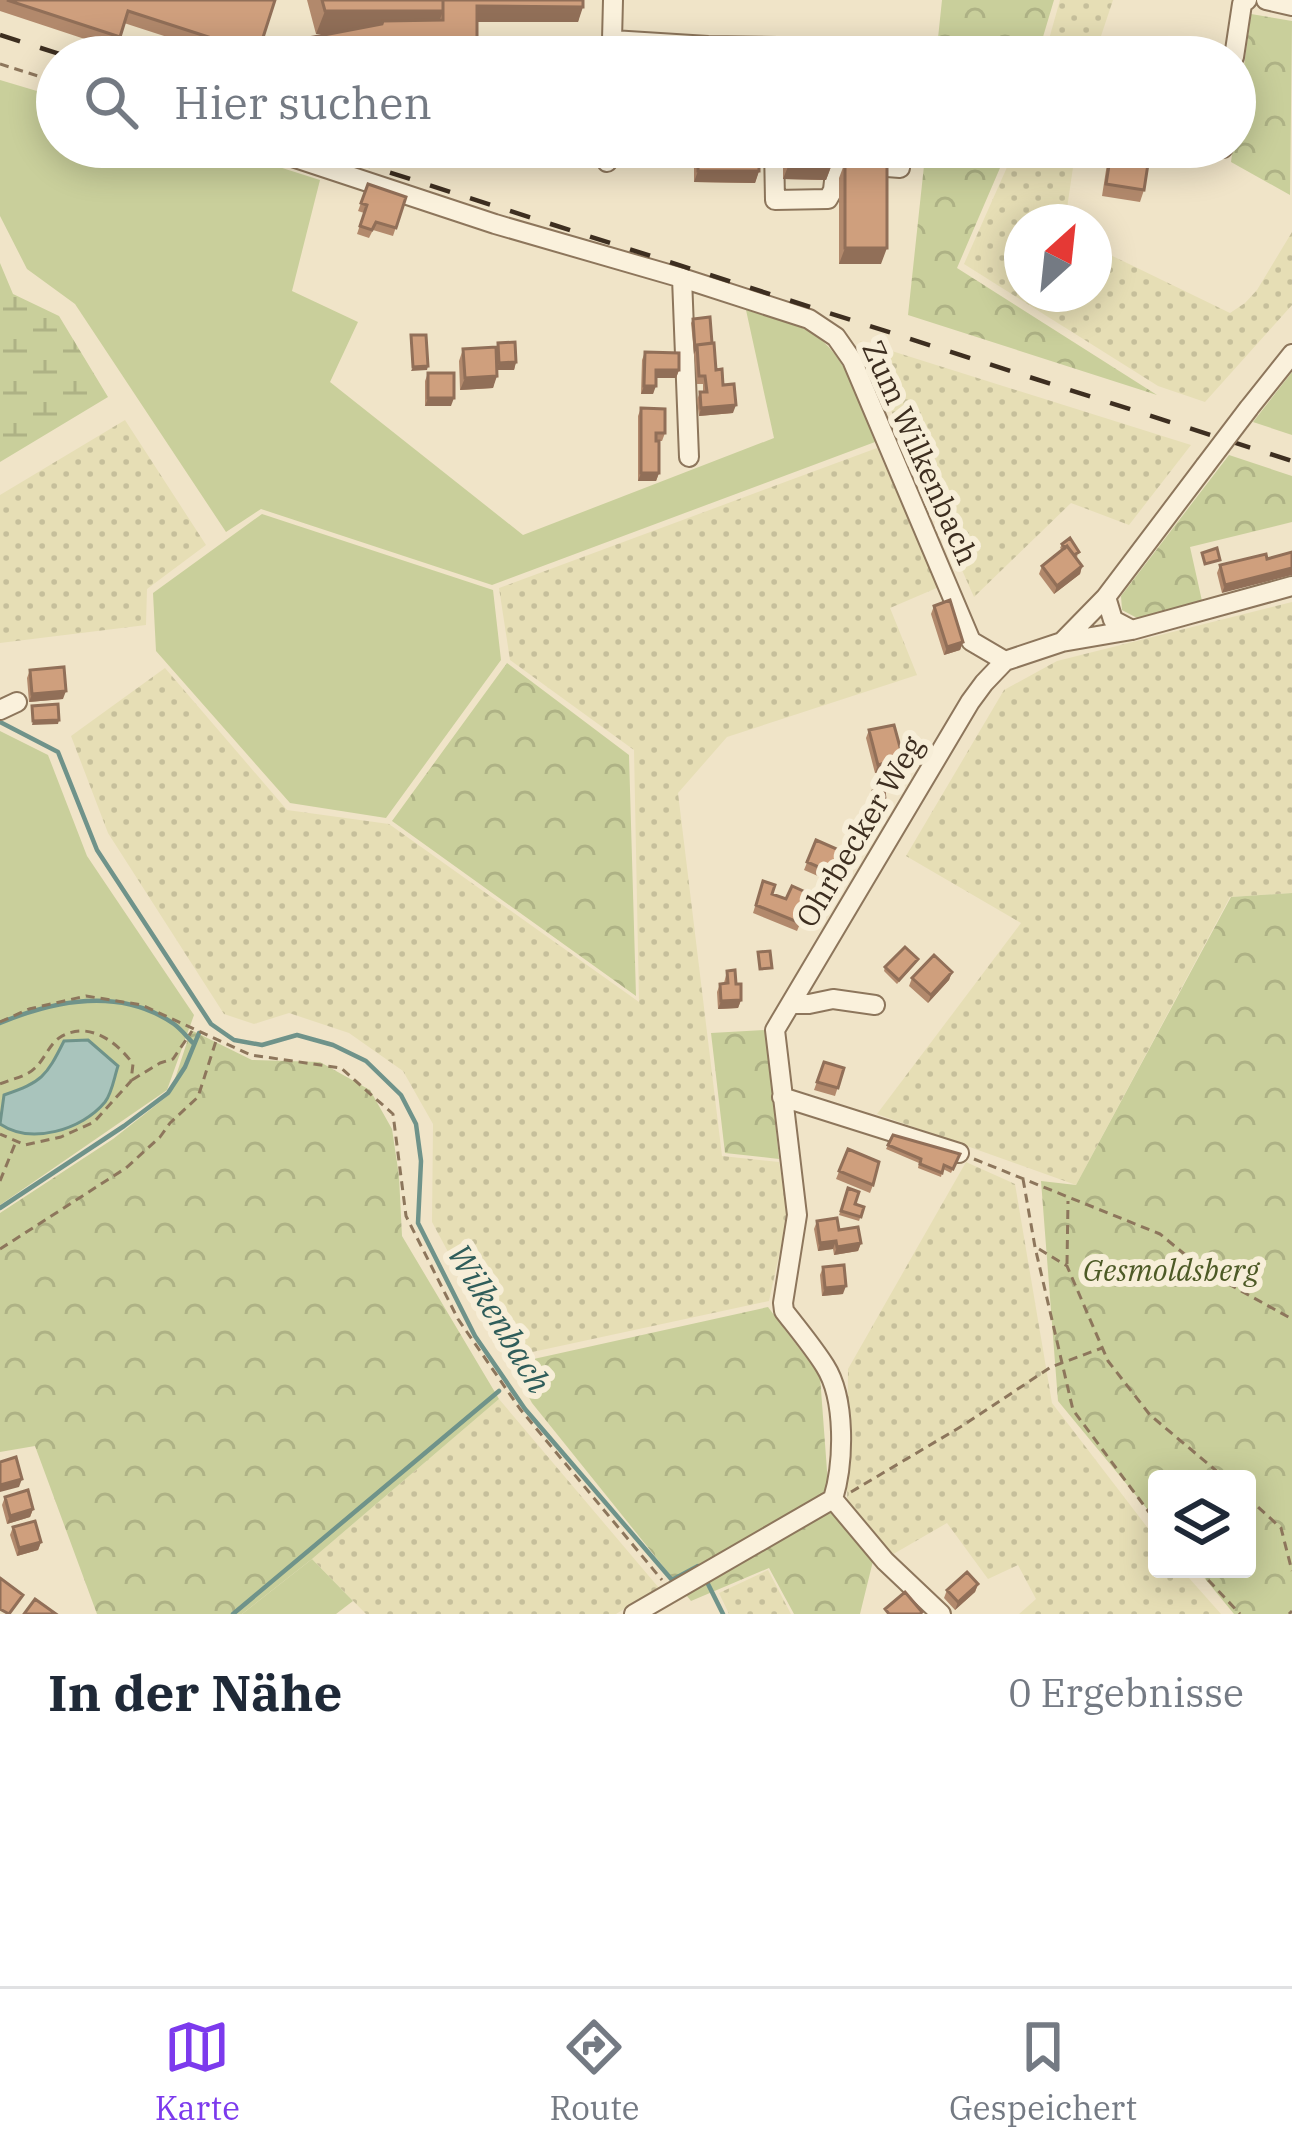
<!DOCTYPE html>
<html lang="de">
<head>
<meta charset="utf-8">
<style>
  body { margin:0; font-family:"IBM Plex Serif",serif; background:#f6f6f7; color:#1f2937 }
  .controls { position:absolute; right:36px; bottom:36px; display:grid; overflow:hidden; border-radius:12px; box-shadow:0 6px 30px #0003 }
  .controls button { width:108px; height:108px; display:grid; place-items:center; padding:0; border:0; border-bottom:3px solid #e0e1e3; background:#fff; color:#1f2937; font:60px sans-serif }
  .compass { position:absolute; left:1004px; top:204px; width:108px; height:108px; border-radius:50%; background:#fff; box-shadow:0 6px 30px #0003; rotate:27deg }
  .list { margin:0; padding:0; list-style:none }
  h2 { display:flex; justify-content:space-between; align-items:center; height:156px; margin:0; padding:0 48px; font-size:51px }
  h2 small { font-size:39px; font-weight:400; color:#747a83 }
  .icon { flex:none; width:66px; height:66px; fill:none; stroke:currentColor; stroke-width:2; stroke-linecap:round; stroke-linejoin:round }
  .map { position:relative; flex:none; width:1292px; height:1614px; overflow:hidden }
  .search { position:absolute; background:#fff; box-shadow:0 6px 30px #0003; left:36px; right:36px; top:36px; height:132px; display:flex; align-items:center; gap:30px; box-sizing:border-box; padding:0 42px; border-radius:66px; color:#747a83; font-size:45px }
  .sheet { height:372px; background:#fff }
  nav { display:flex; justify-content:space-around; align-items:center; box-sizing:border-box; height:168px; border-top:3px solid #e0e1e3; background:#fff; font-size:33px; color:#747a83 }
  nav a { display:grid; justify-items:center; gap:6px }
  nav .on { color:#7c3aed }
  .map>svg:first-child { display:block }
  .farmland { fill:url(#farmland-dots) }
  .grass { fill:#c9cf9b }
  .forest { fill:url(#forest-crowns) }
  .wetland { fill:url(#wetland-marsh) }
  .water { fill:#a9c4bc; stroke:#6f938a; stroke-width:3 }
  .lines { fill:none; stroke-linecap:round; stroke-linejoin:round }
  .stream { stroke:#6f938a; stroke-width:4.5 }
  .minor-casing { stroke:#8d765c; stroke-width:22 }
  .path { stroke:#8d765c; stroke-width:3; stroke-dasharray:9 6; stroke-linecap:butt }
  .minor { stroke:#faf1dc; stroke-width:18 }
  .rail { stroke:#3d2e20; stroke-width:4.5; stroke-dasharray:21 21; stroke-linecap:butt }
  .minor-bridge-casing { stroke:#8d765c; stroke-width:22; stroke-linecap:butt }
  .minor-bridge { stroke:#faf1dc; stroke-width:18 }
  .wall { fill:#b2896c }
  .shaded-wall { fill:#916f58 }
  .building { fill:#cf9f7d; stroke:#916f58; stroke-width:3 }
  .labels { text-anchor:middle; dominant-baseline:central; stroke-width:12; stroke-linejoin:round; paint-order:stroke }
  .street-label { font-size:30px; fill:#3d2e20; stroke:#f7eed8 }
  .park-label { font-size:30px; font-style:italic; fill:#4d5a26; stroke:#f7eed8 }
  .water-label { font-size:33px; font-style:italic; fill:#2f5d5a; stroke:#f7eed8 }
</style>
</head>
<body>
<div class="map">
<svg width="1292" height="1614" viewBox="0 0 1292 1614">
  <defs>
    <pattern id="farmland-dots" width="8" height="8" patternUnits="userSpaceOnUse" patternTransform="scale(3)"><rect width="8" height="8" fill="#e6deb5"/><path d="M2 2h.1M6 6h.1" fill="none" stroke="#c6bf9b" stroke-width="1.8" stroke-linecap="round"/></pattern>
    <pattern id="forest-crowns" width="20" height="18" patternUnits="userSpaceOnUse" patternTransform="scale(3)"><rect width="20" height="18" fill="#c9cf9b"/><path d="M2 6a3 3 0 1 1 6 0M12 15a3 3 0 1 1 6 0" fill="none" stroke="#aeb285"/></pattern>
    <pattern id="wetland-marsh" width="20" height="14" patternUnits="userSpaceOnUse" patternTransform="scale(3)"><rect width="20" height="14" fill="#c9cf9b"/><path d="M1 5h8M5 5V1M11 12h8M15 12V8" fill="none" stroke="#aeb285"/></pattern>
  </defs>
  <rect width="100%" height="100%" fill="#f0e4c8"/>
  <!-- farmland -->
  <path class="farmland" d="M1060,0H1113L1094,57H1044Z
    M1016,147H1076L1065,222H1022V294H1094V247L1230,313L1245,303L1257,290L1292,232V305L1205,402L1158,386L964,264Z
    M860,341L1191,445L1129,525L1071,503L974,597Z
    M125,420L206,545L147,589L146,625L0,643V495Z
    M877,448L939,587L890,608L917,675L727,737L678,793L722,1156L779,1162L788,1214L769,1301L505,1358L432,1222L433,1124L403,1071L349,1033L289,1013L254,1024L224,1014L108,833L71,736L165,668L287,810L389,824L639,1002L634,750L510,660L499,588Z
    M1292,602V893L1230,897L1076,1185L877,1114L1021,923L906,856L1004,690L1057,661Z
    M966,1162L1015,1184L1052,1403L1157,1540V1569H1181L1221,1614H1019L1036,1599L1018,1565L988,1579L947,1523L890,1556L847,1503L848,1369Z
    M499,1399L659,1588L616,1614H366L312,1559Z
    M768,1570L791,1614H729L719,1593Z"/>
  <!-- grass -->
  <path class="grass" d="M0,80L57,97V147H216L320,180L292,291L358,322L330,382L523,535L774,438L746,310C764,315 783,320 800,327C846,346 858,400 875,442L492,585L261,509L226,532L75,304L27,269L0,216Z
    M1292,372V435L1253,422Z
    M262,514L493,590L501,660L386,818L290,803L156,651L153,593Z
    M0,731L48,755L87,856L194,1015L167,1090L0,1205Z
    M312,1559L353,1601L336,1614H242Z"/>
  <!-- forest -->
  <path class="forest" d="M942,0H1054L1037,57H936Z
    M1251,14L1292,21L1290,195L1231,162Z
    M926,147H1009L957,268L1157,395L908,315Z
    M1229,455L1292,476V522L1190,547L1202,601L1137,618L1122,610L1121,596Z
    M507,663L629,755L636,996L392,821Z
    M1292,893V1614H1234L1197,1569H1247V1479H1157V1521L1058,1401L1041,1181L1076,1185L1231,897Z
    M191,1030L252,1060L320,1062L370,1090L392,1129L399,1176L402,1236L499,1399L312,1559L242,1614H97L35,1446L0,1452V1213L113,1139L170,1094Z
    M766,1030L779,1159L725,1153L711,1033Z
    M768,1307L820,1376L828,1484L873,1561L860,1614H794L769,1568L691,1601L532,1403L511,1364Z"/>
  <!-- wetland -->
  <path class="wetland" d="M0,263L13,294L59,316L108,397L0,462Z"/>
  <!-- water -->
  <path class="water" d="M88,1040L118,1066C114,1078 112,1093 105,1102C82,1130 31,1145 0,1124L4,1095C42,1082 46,1077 64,1041Z"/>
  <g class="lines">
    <!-- stream -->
    <path class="stream" d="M0,722L58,752L97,850L211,1024L234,1040L262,1045L297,1035L333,1045L366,1061L401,1095L416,1124L421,1161L418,1223L475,1336L525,1409L672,1580L698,1566
      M0,1023C55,1000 121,987 174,1024C181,1029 187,1037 194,1044
      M0,1208L124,1126L168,1093L185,1067L199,1033
      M708,1584L723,1614
      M233,1614L499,1391"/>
    <defs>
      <path id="minor" d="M613,0L612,40L708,46L840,48
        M1266,0L1292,6
        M1234,57L1242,4L1247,0
        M262,147L495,224L682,278L809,319L836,337L852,360L971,641L1005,661
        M774,147L775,200L828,199L833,190L836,163L900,168
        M1223,148V147
        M607,162L608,147
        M682,278L689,457
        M1249,408L1292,354
        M1132,630L1113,620L1106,597L1205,466
        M1062,642L1106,597
        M0,710L17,702
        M791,1004H809L833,999L875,1005
        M782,1097L959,1153
        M833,1499C844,1463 846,1399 825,1366C813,1347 798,1329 784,1311L783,1303L797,1215L775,1030L970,702L984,683L1005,661L1062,642L1132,630L1292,586
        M833,1499L885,1561L941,1614
        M634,1614L833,1499"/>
    </defs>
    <!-- minor casing -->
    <use href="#minor" class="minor-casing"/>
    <!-- path -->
    <path class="path" d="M0,64L57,82
      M0,1022L29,1009L86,996L142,1005L251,1055L341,1068L393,1114L406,1216L458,1319L520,1409L662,1580
      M132,1080L160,1063L173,1059L192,1031
      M0,1084C11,1079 26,1077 35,1068C44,1060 49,1045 59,1038C88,1019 117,1042 133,1064L131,1081L94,1122L61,1137L25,1145L0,1134
      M974,1159L1160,1234L1205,1271L1292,1319
      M1023,1179L1035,1247L1073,1410L1157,1523
      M0,1181L15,1144
      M0,1249L126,1168L160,1137L170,1123L198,1097L216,1041
      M1039,1249L1067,1266L1108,1361L1150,1415L1226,1479
      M1067,1264L1068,1201
      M851,1492L962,1426L1051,1367L1102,1348
      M1247,1497L1281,1528L1292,1571
      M1198,1569L1240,1614
      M1289,1614L1292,1611"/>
    <!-- minor -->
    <use href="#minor" class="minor"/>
    <!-- rail -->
    <path class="rail" d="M0,35L69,57
      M310,147L1292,461"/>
    <defs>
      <path id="minor-bridge" d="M1205,466L1249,408"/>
    </defs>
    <!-- minor-bridge casing -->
    <use href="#minor-bridge" class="minor-bridge-casing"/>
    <!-- minor-bridge -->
    <use href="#minor-bridge" class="minor-bridge"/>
  </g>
  <!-- wall -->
  <path class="wall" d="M0,0H275L256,57H229L124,23L115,49L0,11Z
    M307,0H583L578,22H477L472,57H297L303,39L329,34H316Z
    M414,147H438L435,154Z
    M694,147H759V171L755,183L694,182Z
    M783,147H832V164L826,180L783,179Z
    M1112,147L1144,190L1140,202L1102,196L1108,157Z
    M845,162L881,264H839V178Z
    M368,184L406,197L393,236L373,230L369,238L357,234L364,213L358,211Z
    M693,319L723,385L733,413L699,416L697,400L700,392H703V384H697L691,323Z
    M498,343L516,362L514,370H497L493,388L460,390L459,361L463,349L496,348Z
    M645,352L679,370L676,378H656L653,394H641L642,360Z
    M428,373L451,406H425V381Z
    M641,408L665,433L662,441H656L659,473L656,481H638V416Z
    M1062,544L1078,556L1076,557L1082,566L1080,574L1054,594L1039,574L1042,566L1062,550L1060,548Z
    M1266,554L1222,593L1217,573L1220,565Z
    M934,606L963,642L960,650L944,655L931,614Z
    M30,670L63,699L29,702L27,678Z
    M869,730L901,766L875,773L866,738Z
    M816,840L839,850L827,880L804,870Z
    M763,881L772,894L786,899L812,895L797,931L753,913Z
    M916,963L897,984L884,971L885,967Z
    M727,971L736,984L741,1000L738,1008L718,1009L717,992L720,984L724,983Z
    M952,972L949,980L928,1003L909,986L912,978Z
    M824,1062L844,1068L835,1096L814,1090Z
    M893,1135L960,1154L951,1173L943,1169L941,1177L918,1168L919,1163L886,1149Z
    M848,1149L873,1185L870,1193L836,1179Z
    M848,1188L855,1204L864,1207L859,1221L839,1215Z
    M817,1221L839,1230L861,1243L858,1251L834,1255L833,1249L818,1251L814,1229Z
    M823,1267L843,1294L822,1296L820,1275Z
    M5,1497L33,1509L30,1517L7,1524L2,1505Z
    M13,1527L41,1542L38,1550L17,1556L10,1535Z
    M978,1584L975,1592L955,1610L944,1598L947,1590Z"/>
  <!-- shaded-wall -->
  <path class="shaded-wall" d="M477,6L583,7L578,22H472Z
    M325,11H443L435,34H316Z
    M441,42H477L472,57H435Z
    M789,164H832L826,180L783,179Z
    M698,171H759L755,183L694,182Z
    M845,248H887L881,264H839Z
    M516,362L514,370H496L499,363Z
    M428,366L427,370L411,371L413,367Z
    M656,370H679L676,378H653Z
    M497,376L493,388L460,390L465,378Z
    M644,386H656L653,394H641Z
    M428,398H454L451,406H425Z
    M736,405L733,413L699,416L701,408Z
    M641,473H659L656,481H638Z
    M1082,566L1080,574L1054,594L1057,586Z
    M1292,568V575L1222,593L1225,585Z
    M963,642L960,650L944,655L947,647Z
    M66,691L63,699L29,702L32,694Z
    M59,720L58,724L32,725L33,721Z
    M903,758L901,766L875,773L878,765Z
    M952,972L949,980L928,1003L931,995Z
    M741,1000L738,1008L718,1009L721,1001Z
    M836,1241L833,1249L818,1251L820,1243Z
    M861,1243L858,1251L834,1255L837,1247Z
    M846,1286L843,1294L822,1296L825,1288Z
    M22,1479L19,1487L0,1492V1485Z
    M33,1509L30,1517L7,1524L10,1516Z
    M41,1542L38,1550L17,1556L19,1548Z
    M978,1584L975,1592L955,1610L958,1602Z"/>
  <!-- building -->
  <path class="building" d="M7,0H275L258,53L128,11L120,37Z
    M322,0H443V11H325Z
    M443,0H583V7L477,6V42H441V57H306L303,39L382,24L383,21L443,20Z
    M650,45H665L678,57H636Z
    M886,45V57H846V46Z
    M715,48H758V57H715Z
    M698,147H759V171H698Z
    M789,147H832V164H789Z
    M1112,147L1150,151L1144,190L1106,184Z
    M845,162H887V248H845Z
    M368,184L406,197L396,228L376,222L372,230L360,226L367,205L361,203Z
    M710,317L712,343L697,345L695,349L693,319Z
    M411,335H426L428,366L413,367Z
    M515,342L516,362L499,363L498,343Z
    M714,343L716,370L722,369L723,385L734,384L736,405L701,408L700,392H707L705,376H699L697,345Z
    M496,347L497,376L465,378L463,349Z
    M645,352L679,353V370H656V386H644Z
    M428,373H454V398H428Z
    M641,408L665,409V433H656V441H659V473H641Z
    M1070,538L1079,552L1074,555L1067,546L1065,548L1062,544Z
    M1067,546L1082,566L1057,586L1042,566Z
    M1217,548L1220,560L1205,564L1202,553Z
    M1292,552V568L1225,585L1220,565L1266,554L1267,559Z
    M950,600L963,642L947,647L934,606Z
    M64,667L66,691L32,694L30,670Z
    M58,704L59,720L33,721L32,706Z
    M894,725L903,758L878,765L869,730Z
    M884,790L886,808L875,809L873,791Z
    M816,840L839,850L830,872L807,862Z
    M763,881L775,885L772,894L786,899L792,886L812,895L800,923L756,905Z
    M905,947L918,959L899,980L885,967Z
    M770,951L772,968L760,969L758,952Z
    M934,955L952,972L931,995L912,978Z
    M735,970L736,984H741V1000L721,1001L720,984L728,983L727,971Z
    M824,1062L844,1068L838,1088L817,1082Z
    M893,1135L960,1154L953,1169L944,1165L942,1173L920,1164L921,1159L888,1145Z
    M848,1149L879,1162L873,1185L839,1171Z
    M848,1188L859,1192L855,1204L864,1207L861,1217L841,1211Z
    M837,1218L839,1230L858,1227L861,1243L837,1247L836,1241L820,1243L817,1221Z
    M844,1265L846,1286L825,1288L823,1267Z
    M16,1457L22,1479L0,1485V1462Z
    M28,1490L33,1509L10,1516L5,1497Z
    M35,1521L41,1542L19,1548L13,1527Z
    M967,1572L978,1584L958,1602L947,1590Z
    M0,1578L23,1595L9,1614L0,1609Z
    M905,1592L922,1612L920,1614H889L885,1609Z
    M35,1599L56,1614H24Z"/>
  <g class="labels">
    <!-- street labels -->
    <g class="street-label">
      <text transform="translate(921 452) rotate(66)">Zum Wilkenbach</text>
      <text transform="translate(859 831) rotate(-59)">Ohrbecker Weg</text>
    </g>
    <!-- park labels -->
    <g class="park-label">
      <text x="1171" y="1269">Gesmoldsberg</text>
    </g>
    <!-- water labels -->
    <g class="water-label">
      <text transform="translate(500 1318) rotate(59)">Wilkenbach</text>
    </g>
  </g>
</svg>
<div class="controls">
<button><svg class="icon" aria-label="layers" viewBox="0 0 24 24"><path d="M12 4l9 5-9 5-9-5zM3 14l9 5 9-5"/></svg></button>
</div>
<svg class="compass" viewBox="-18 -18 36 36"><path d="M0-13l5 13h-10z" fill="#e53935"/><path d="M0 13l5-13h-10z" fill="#747a83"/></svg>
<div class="search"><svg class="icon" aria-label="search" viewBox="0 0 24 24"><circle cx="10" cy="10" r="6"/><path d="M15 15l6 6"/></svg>Hier suchen</div>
</div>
<section class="sheet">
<h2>In der Nähe<small>0 Ergebnisse</small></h2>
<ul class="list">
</ul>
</section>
<nav>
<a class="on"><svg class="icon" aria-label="map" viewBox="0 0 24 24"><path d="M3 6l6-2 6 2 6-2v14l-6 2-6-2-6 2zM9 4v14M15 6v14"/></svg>Karte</a>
<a><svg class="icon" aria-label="directions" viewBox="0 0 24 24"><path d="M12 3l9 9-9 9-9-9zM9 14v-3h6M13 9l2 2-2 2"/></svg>Route</a>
<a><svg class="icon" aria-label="saved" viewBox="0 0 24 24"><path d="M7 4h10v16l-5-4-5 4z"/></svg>Gespeichert</a>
</nav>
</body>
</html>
